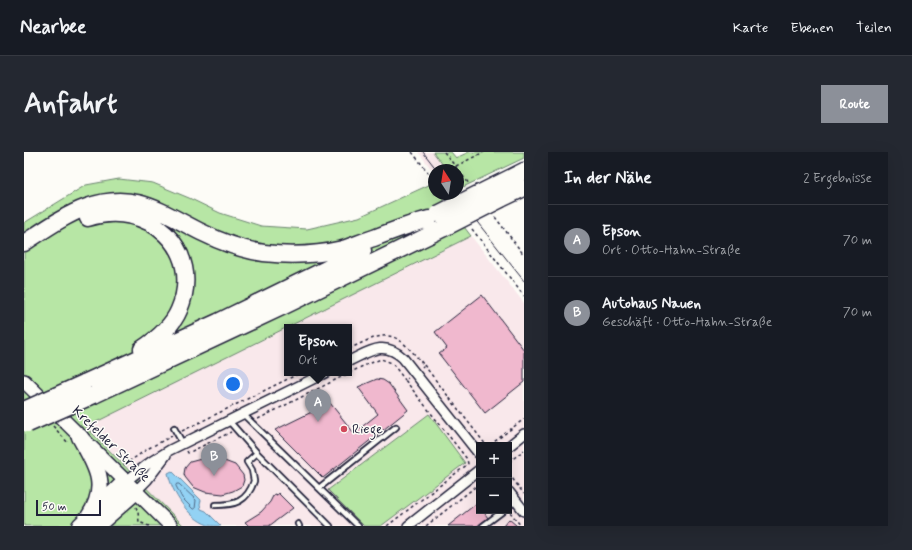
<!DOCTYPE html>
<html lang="de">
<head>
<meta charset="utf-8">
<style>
  body { margin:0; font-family:Mynerve,sans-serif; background:#242831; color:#f1f3f6 }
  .controls { position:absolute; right:12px; bottom:12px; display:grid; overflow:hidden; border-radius:0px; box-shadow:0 4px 16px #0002 }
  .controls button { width:36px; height:36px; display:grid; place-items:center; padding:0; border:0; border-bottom:1px solid #363941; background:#171b24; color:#f1f3f6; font:20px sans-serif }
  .compass { position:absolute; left:404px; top:12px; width:36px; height:36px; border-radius:50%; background:#171b24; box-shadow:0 4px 16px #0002; rotate:348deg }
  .scale { position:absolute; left:12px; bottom:10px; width:65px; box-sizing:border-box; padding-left:4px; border:2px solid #22223b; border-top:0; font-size:11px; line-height:14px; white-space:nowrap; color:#22223b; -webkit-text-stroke:3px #fdfcf7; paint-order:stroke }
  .you { position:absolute; left:209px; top:232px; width:14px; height:14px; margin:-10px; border:3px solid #fff; border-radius:50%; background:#1a73e8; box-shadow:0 0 0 6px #1a73e833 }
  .badge { display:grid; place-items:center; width:26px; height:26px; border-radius:50%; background:#8c9099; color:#fff; font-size:13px; font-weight:700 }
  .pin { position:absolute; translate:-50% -33px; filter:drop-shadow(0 1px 2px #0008) }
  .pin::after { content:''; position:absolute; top:21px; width:14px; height:12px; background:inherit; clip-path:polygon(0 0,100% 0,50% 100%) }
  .popup { position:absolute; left:260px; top:172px; width:68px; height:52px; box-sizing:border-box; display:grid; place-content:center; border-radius:0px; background:#171b24; filter:drop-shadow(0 1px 3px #0005); font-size:13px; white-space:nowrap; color:#9ea1a6 }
  .popup b { font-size:15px; color:#f1f3f6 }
  .popup::after { content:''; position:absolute; left:50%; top:100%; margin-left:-8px; border:8px solid transparent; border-top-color:#171b24 }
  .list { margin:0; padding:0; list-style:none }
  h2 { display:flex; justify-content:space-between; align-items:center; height:52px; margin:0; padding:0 16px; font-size:17px }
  h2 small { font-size:13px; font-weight:400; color:#9ea1a6 }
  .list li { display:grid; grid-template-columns:26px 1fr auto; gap:12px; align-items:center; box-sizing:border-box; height:72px; padding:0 16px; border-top:1px solid #363941 }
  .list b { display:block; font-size:15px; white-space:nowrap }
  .list p { margin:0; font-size:13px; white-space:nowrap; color:#9ea1a6 }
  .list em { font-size:13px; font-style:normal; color:#9ea1a6 }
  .map { position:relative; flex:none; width:500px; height:374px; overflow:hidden; border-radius:0px }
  header { display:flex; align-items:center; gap:24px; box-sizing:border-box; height:56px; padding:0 20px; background:#171b24; border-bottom:1px solid #363941 }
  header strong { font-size:19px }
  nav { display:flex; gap:22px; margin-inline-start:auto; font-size:14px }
  .intro { display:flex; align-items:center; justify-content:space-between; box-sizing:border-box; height:96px; padding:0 24px }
  h1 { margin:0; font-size:28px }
  .button { padding:10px 18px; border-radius:0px; background:#8c9099; color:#fff; font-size:14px; font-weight:700 }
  main { display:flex; gap:24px; padding:0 24px }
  aside { flex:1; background:#171b24; border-radius:0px; box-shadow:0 4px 16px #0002 }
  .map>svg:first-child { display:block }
  .built { fill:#f9e8eb; fill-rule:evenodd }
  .green { fill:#b7e6a5; stroke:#6c8470 }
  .water { fill:#93d2f4; stroke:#668caa }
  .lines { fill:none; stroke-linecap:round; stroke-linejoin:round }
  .shore { stroke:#4f6885; stroke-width:1 }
  .building { fill:#f0b8ce; stroke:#22223b }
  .service-casing { stroke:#22223b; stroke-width:8 }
  .minor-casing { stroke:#22223b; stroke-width:12 }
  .secondary-casing { stroke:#22223b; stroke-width:16 }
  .motorway-casing { stroke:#22223b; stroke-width:19 }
  .path { stroke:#22223b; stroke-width:1.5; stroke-dasharray:3 3; stroke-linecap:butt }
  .service { stroke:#fdfcf7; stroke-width:4.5 }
  .minor { stroke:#fdfcf7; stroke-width:9 }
  .secondary { stroke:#fdfcf7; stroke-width:13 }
  .motorway { stroke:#fdfcf7; stroke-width:16 }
  .tram { stroke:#22223b; stroke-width:1 }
  .motorway-bridge-casing { stroke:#22223b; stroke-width:19; stroke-linecap:butt }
  .motorway-bridge { stroke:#fdfcf7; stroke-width:16 }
  .poi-dot { fill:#d1495b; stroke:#fdfcf7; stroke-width:1.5 }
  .labels { text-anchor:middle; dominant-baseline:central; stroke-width:3; stroke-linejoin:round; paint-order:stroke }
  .poi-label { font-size:14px; fill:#22223b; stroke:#fdfcf7; text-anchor:start }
  .street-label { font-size:14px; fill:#22223b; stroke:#fdfcf7 }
</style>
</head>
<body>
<header>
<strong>Nearbee</strong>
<nav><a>Karte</a><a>Ebenen</a><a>Teilen</a></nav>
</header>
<div class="intro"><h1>Anfahrt</h1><a class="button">Route</a></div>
<main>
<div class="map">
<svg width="500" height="374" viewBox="0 0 500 374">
  <rect width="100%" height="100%" fill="#fdfcf7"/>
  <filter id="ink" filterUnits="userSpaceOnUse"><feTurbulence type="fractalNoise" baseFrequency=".025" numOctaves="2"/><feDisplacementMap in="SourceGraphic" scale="8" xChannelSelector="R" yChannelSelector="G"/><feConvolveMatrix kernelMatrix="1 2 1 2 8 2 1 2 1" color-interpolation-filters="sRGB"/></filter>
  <g filter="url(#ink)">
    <!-- built -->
    <path class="built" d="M394,0H409L421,16L418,18H410V20Z
      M447,84L500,151V374H160L62,275L263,175V221H325V175H263ZM455,293H485V359H455Z"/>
    <!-- green -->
    <path class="green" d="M409,0H427L432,6L445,0H500V6L439,35L434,30V18H423Z
      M95,27L129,31L165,46L196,61L237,74L283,77L335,65L407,32L410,36V42H415L447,84L62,275L160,374H0V71L62,33Z
      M405,262L441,311L357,374H340L304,338Z"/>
    <!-- water -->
    <path class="water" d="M148,319L177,348L176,352L177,357L182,359L197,374C193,374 188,374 184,373C164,366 148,341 144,321Z"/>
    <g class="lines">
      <!-- shore -->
      <path class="shore" d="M153,332H155L172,348L171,357H169L158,346L152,334Z"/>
    </g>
    <!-- building -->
    <path class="building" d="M458,143L500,198V230L461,261L415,202L423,196L411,180Z
      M353,227L359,228L365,232L384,258L299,326L251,278L306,251L330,281L354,262L334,235Z
      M181,306L195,307L211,313L219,323L220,328L218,334L209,339L199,342L181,340L169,335L161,325L160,322L161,316L166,310Z
      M254,341L269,356L245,374H225L221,370L237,360L246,350L250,342L253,343Z
      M453,351L455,354V359H459L464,366L453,374H424Z
      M485,367L493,374H479Z"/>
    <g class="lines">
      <defs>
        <path id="service" d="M219,262L334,374
          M205,269L233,301L306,374
          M150,276L159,292
          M295,336L372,275
          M191,353C211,353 223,350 230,329L228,318L223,310L233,301
          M485,354L492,349
          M274,372L275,374
          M459,374L479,359"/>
        <path id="minor" d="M325,209C346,199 360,188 379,206L455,302
          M485,294L500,282
          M102,329L128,309L146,298L301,221
          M112,339L123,328L142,303
          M485,340L500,359
          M384,374L455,318"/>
        <path id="secondary" d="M0,229L147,374"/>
        <path id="motorway" d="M470,34L500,19
          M477,47L500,36
          M64,66C123,47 181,97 155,158C148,175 133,187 118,197
          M0,91C20,78 41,63 63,55C110,38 137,60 177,80C197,90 218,98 240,101C266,104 293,103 319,97C329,94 340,89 350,86C368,79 386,72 405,67
          M60,231L194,170L339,99
          M70,243L260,154L420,76
          M56,285C72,314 86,333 65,365
          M56,374L102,329
          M72,374L112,339"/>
      </defs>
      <!-- service casing -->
      <use href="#service" class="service-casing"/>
      <!-- minor casing -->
      <use href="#minor" class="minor-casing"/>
      <!-- secondary casing -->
      <use href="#secondary" class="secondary-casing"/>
      <!-- motorway casing -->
      <use href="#motorway" class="motorway-casing"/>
      <!-- path -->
      <path class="path" d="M388,0L410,28
        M420,0L446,33
        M432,14L460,0
        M471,65L500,103
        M448,77L500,144
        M325,197C367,176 370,179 400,213L398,215
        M400,213L462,293
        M234,267L337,215L357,207L368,211L381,228
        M29,274L45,292
        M158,279L276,221
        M466,293L500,267
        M163,299L164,301L207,280
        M485,310L500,298
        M100,313L125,296L148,284
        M485,322L500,342
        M112,355L114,360L115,370L125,374
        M486,360L497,374
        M363,374L444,312L443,307L381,228L384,226
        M402,374L455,332"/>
      <!-- service -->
      <use href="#service" class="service"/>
      <!-- minor -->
      <use href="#minor" class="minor"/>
      <!-- secondary -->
      <use href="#secondary" class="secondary"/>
      <!-- motorway -->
      <use href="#motorway" class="motorway"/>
      <!-- tram -->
      <path class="tram" d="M399,0L413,18
        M431,42L500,129"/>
      <defs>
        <path id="motorway-bridge" d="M414,62L470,34
          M420,76L477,47
          M0,258L60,231
          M4,272L70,243"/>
      </defs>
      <!-- motorway-bridge casing -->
      <use href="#motorway-bridge" class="motorway-bridge-casing"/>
      <!-- motorway-bridge -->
      <use href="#motorway-bridge" class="motorway-bridge"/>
    </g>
  </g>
  <!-- markers -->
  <circle class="poi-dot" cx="320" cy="277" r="4"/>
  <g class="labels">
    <!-- poi labels -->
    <g class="poi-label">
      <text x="328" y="277">Riege</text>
    </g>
    <!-- street labels -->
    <g class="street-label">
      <text transform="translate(87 292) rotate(44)">Krefelder Straße</text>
    </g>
  </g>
</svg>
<div class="controls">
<button>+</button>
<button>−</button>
</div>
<svg class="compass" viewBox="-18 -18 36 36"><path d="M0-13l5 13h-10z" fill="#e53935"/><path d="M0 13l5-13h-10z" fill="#9ea1a6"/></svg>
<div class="scale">50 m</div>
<div class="you"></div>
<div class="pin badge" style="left:294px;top:270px">A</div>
<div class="popup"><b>Epson</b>Ort</div>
<div class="pin badge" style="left:190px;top:324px">B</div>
</div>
<aside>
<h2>In der Nähe<small>2 Ergebnisse</small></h2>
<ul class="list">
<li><span class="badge">A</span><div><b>Epson</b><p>Ort · Otto-Hahn-Straße</p></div><em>70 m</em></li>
<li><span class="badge">B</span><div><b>Autohaus Nauen</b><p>Geschäft · Otto-Hahn-Straße</p></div><em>70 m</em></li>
</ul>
</aside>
</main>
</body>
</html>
